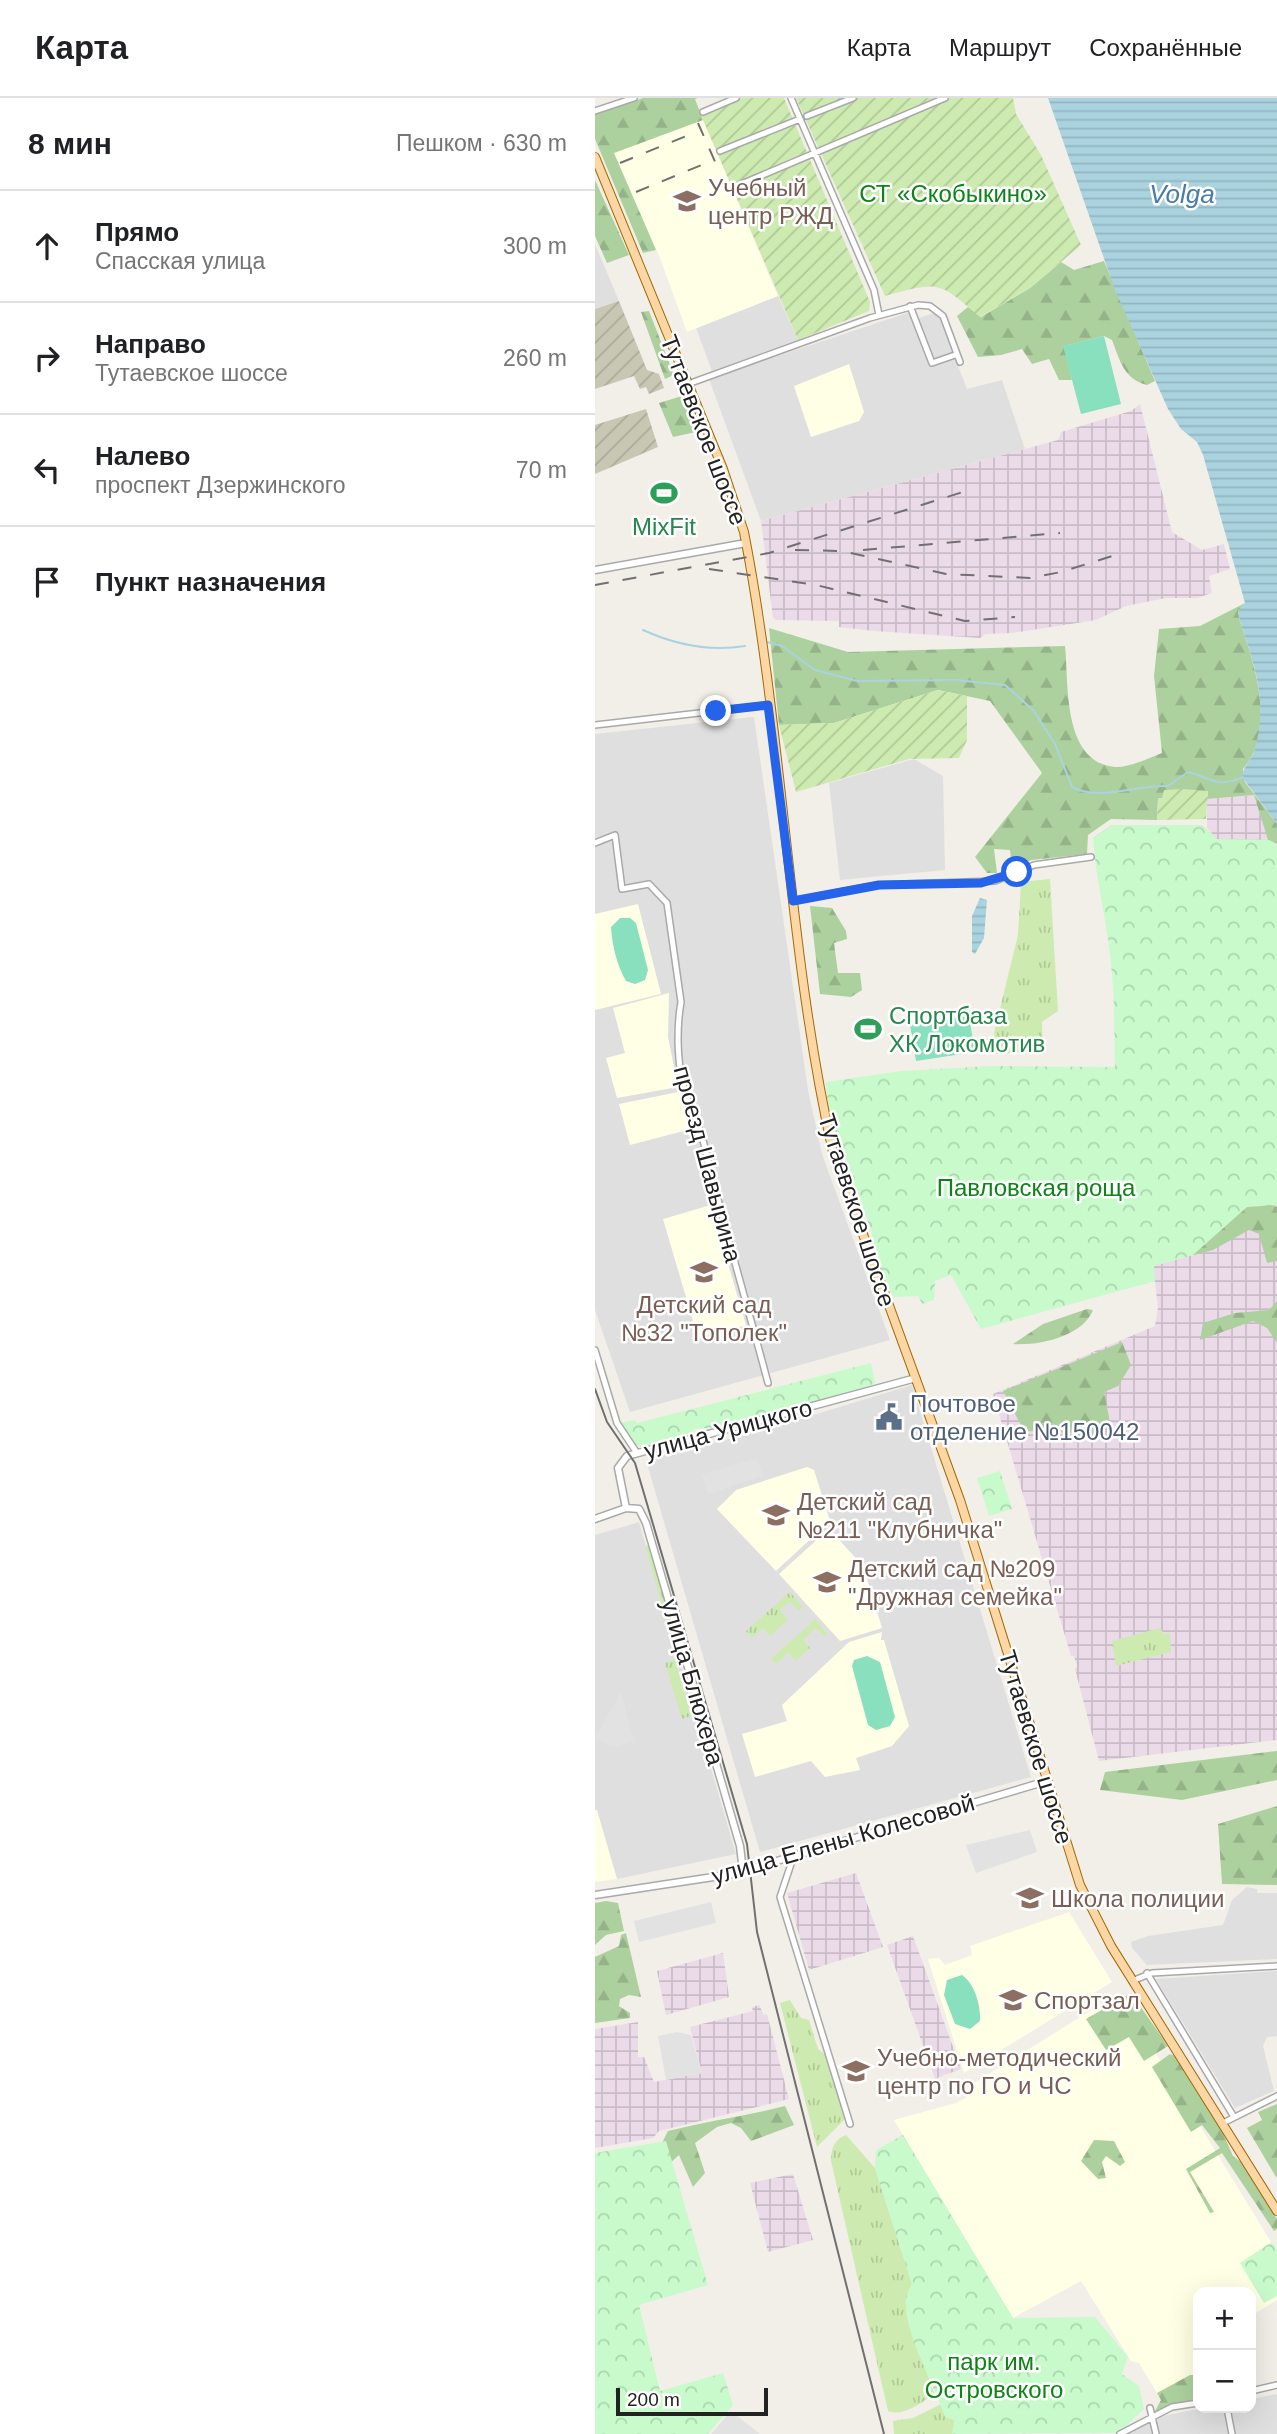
<!DOCTYPE html>
<html lang="ru">
<head>
<meta charset="utf-8">
<style>
  body { margin:0; font-family:Arial,sans-serif; background:#f2f2f2; color:#202124 }
  .controls { position:absolute; right:21px; bottom:21px; display:grid; overflow:hidden; border-radius:14px; box-shadow:0 7px 28px #0002 }
  .controls button { width:63px; height:63px; display:grid; place-items:center; padding:0; border:0; border-bottom:2px solid #e0e0e0; background:#fff; color:#202124; font:35px sans-serif }
  .scale { position:absolute; left:21px; bottom:18px; width:152px; box-sizing:border-box; padding-left:7px; border:4px solid #222; border-top:0; font-size:19px; line-height:24px; white-space:nowrap; color:#222; -webkit-text-stroke:5px #fff; paint-order:stroke }
  .stop { position:absolute; width:21px; height:21px; margin:-16px; border:5px solid #2563eb; border-radius:50%; background:#fff }
  .stop.end { background:#2563eb; border-color:#fff; box-shadow:0 2px 7px #0008 }
  .list { margin:0; padding:0; list-style:none }
  h2 { display:flex; justify-content:space-between; align-items:center; height:91px; margin:0; padding:0 28px; font-size:30px }
  h2 small { font-size:23px; font-weight:400; color:#757577 }
  .list li { display:grid; grid-template-columns:46px 1fr auto; gap:21px; align-items:center; box-sizing:border-box; height:112px; padding:0 28px; border-top:2px solid #e0e0e0 }
  .list b { display:block; font-size:26px; white-space:nowrap }
  .list p { margin:0; font-size:23px; white-space:nowrap; color:#757577 }
  .list em { font-size:23px; font-style:normal; color:#757577 }
  .icon { flex:none; width:38px; height:38px; fill:none; stroke:currentColor; stroke-width:2; stroke-linecap:round; stroke-linejoin:round }
  .map { position:relative; flex:none; width:682px; height:2336px; overflow:hidden }
  header { display:flex; align-items:center; gap:42px; box-sizing:border-box; height:98px; padding:0 35px; background:#fff; border-bottom:2px solid #e0e0e0 }
  header strong { font-size:33px }
  nav { display:flex; gap:38px; margin-inline-start:auto; font-size:24px }
  main { display:flex }
  aside { flex:1; background:#fff }
  .map>svg:first-child { display:block }
  .residential { fill:#e0dfdf }
  .industrial { fill:url(#industrial-grid) }
  .education { fill:#ffffe5 }
  .construction { fill:url(#construction-furrows) }
  .grass { fill:url(#grass-tufts) }
  .forest { fill:url(#forest-firs) }
  .park { fill:url(#park-crowns) }
  .garden { fill:url(#garden-furrows) }
  .pitch { fill:#88e0be }
  .parking { fill:#e2e2e2 }
  .water { fill:url(#water-rules) }
  .lines { fill:none; stroke-linecap:round; stroke-linejoin:round }
  .stream { stroke:#aad3df; stroke-width:2 }
  .minor-casing { stroke:#a9a9a9; stroke-width:8 }
  .tertiary-casing { stroke:#a9a9a9; stroke-width:9 }
  .primary-casing { stroke:#a06b00; stroke-width:10 }
  .minor { stroke:#fff; stroke-width:5 }
  .tertiary { stroke:#fff; stroke-width:6 }
  .primary { stroke:#fcd6a4; stroke-width:8 }
  .tram { stroke:#707070; stroke-width:2 }
  .rail { stroke:#707070; stroke-width:2; stroke-dasharray:14 14; stroke-linecap:butt }
  .route { stroke:#2563eb; stroke-width:9 }
  .labels { text-anchor:middle; dominant-baseline:central; stroke-width:5; stroke-linejoin:round; paint-order:stroke }
  .education-label { font-size:24px; fill:#785e54; stroke:#fff; text-anchor:start }
  .park-label { font-size:24px; fill:#0c8416; stroke:#fff }
  .street-label { font-size:24px; fill:#222; stroke:#fff }
  .leisure-label { font-size:24px; fill:#27864d; stroke:#fff }
  .service-label { font-size:24px; fill:#4e5e75; stroke:#fff; text-anchor:start }
  .water-label { font-size:26px; font-style:italic; fill:#4a7aab; stroke:#fff }
</style>
</head>
<body>
<header>
<strong>Карта</strong>
<nav><a>Карта</a><a>Маршрут</a><a>Сохранённые</a></nav>
</header>
<main>
<aside>
<h2>8 мин<small>Пешком · 630 m</small></h2>
<ul class="list">
<li><svg class="icon" aria-label="ahead" viewBox="0 0 24 24"><path d="M12 20V5M6 11l6-6 6 6"/></svg><div><b>Прямо</b><p>Спасская улица</p></div><em>300 m</em></li>
<li><svg class="icon" aria-label="right" viewBox="0 0 24 24"><path d="M7 20v-9h11M14 6l5 5-5 5"/></svg><div><b>Направо</b><p>Тутаевское шоссе</p></div><em>260 m</em></li>
<li><svg class="icon" aria-label="left" viewBox="0 0 24 24"><path d="M17 20v-9H6M10 6l-5 5 5 5"/></svg><div><b>Налево</b><p>проспект Дзержинского</p></div><em>70 m</em></li>
<li><svg class="icon" aria-label="arrive" viewBox="0 0 24 24"><path d="M6 21V4h12l-3 4 3 4H6"/></svg><div><b>Пункт назначения</b></div></li>
</ul>
</aside>
<div class="map">
<svg width="682" height="2336" viewBox="0 0 682 2336">
  <defs>
    <pattern id="industrial-grid" width="8" height="8" patternUnits="userSpaceOnUse" patternTransform="scale(1.75)"><rect width="8" height="8" fill="#ebdbe8"/><path d="M0 4h8M4 0v8" fill="none" stroke="#c9bcc7"/></pattern>
    <pattern id="construction-furrows" width="10" height="10" patternUnits="userSpaceOnUse" patternTransform="scale(1.75)"><rect width="10" height="10" fill="#c7c7b4"/><path d="M-1 1l2-2M0 10L10 0M9 11l2-2" fill="none" stroke="#abab9a"/></pattern>
    <pattern id="grass-tufts" width="24" height="20" patternUnits="userSpaceOnUse" patternTransform="scale(1.75)"><rect width="24" height="20" fill="#cdebb0"/><path d="M3 7l-1-3M5 7V3M7 7l1-3M15 17l-1-3M17 17v-4M19 17l1-3" fill="none" stroke="#b0c997"/></pattern>
    <pattern id="forest-firs" width="22" height="20" patternUnits="userSpaceOnUse" patternTransform="scale(1.75)"><rect width="22" height="20" fill="#add19e"/><path d="M5 1l3.5 6h-7zM16 11l3.5 6h-7z" fill="#95b388"/></pattern>
    <pattern id="park-crowns" width="20" height="18" patternUnits="userSpaceOnUse" patternTransform="scale(1.75)"><rect width="20" height="18" fill="#c8facc"/><path d="M2 6a3 3 0 1 1 6 0M12 15a3 3 0 1 1 6 0" fill="none" stroke="#acd6af"/></pattern>
    <pattern id="garden-furrows" width="10" height="10" patternUnits="userSpaceOnUse" patternTransform="scale(1.75)"><rect width="10" height="10" fill="#cdebb0"/><path d="M-1 1l2-2M0 10L10 0M9 11l2-2" fill="none" stroke="#b0c997"/></pattern>
    <pattern id="water-rules" width="6" height="5" patternUnits="userSpaceOnUse" patternTransform="scale(1.75)"><rect width="6" height="5" fill="#aad3df"/><path d="M0 2.5h6" fill="none" stroke="#92b5bf"/></pattern>
  </defs>
  <rect width="100%" height="100%" fill="#f2efe9"/>
  <!-- residential -->
  <path class="residential" d="M0,146L24,203L0,211Z
    M183,198L203,242L117,273L101,230Z
    M321,212L324,220L342,214L372,291L407,282L430,351L166,423L114,281Z
    M159,619L213,992L227,1056L295,1242L35,1314L0,1212V636Z
    M319,661L348,678L350,772L245,782L234,685Z
    M317,1287L436,1679L165,1754L51,1362L162,1334Z
    M44,1424L141,1756L22,1781L0,1712V1437Z
    M652,1789L662,1791V1795H682V1861L552,1867L537,1850L536,1844L553,1838L628,1827L637,1802Z
    M682,1873V1938L672,1939L668,1948L679,1993L640,2010L561,1881Z
    M682,2296V2336H525L572,2317L609,2310H656V2301Z"/>
  <!-- industrial -->
  <path class="industrial" d="M545,306L577,434L607,452L629,446L635,471L614,478L617,495L602,500H571L531,508L501,522L417,535L390,536L385,540L278,533L244,529V523L181,522L178,520L166,423L463,342L466,334L536,313Z
    M659,697L674,742L622,741L612,730V701Z
    M682,1107V1642L504,1663L480,1571L482,1568L479,1558H476L398,1296L560,1228L563,1209L558,1168L598,1157L652,1109Z
    M261,1775L288,1849L214,1872L192,1795Z
    M318,1838L366,1971L340,1981L292,1847Z
    M128,1855L134,1899L71,1917L62,1873Z
    M164,1907L169,1917L172,1916L194,2001L64,2033L58,2040L0,2050V1931L43,1924V1959H49L59,1984L107,1975L95,1929L158,1913L157,1909Z
    M198,2076L218,2142L173,2154L155,2085Z"/>
  <!-- education -->
  <path class="education" d="M108,22L183,198L92,234L65,160L19,55Z
    M254,266L269,314L264,323L216,339L199,288Z
    M43,806L66,896L0,912V816Z
    M74,895L73,939L83,989L22,1000L11,960L30,955L18,910Z
    M83,994L88,996L96,1031L35,1047L24,1006Z
    M116,1107L151,1227L103,1240L68,1121Z
    M212,1369L219,1372L235,1423L181,1473L122,1411L141,1392Z
    M234,1431L268,1468L287,1530L245,1543L184,1476Z
    M287,1534L286,1542H289L314,1628L297,1648L261,1660L265,1672L230,1679L216,1663L160,1679L147,1636L192,1623L187,1607L254,1544Z
    M0,1712H2L22,1781L0,1784Z
    M474,1814L517,1884L369,1975L333,1861L344,1860L350,1867L377,1857L375,1848Z
    M524,1895L682,2154V2202L656,2218V2194H603V2295L567,2303L544,2265L536,2263L486,2183L418,2220L299,2022L361,2005L372,1999L368,1992Z"/>
  <!-- construction -->
  <path class="construction" d="M24,203L52,272L64,276L69,290L54,296L51,289L45,291L39,278L0,291V211Z
    M51,311L63,349L0,376V327Z"/>
  <!-- grass -->
  <path class="grass" d="M455,781L463,913L447,924L448,953L401,956L399,935L423,837L426,784Z
    M55,1447L85,1551L81,1557L50,1448Z
    M195,1494L208,1509L204,1513L195,1504L185,1512L193,1522L175,1538L168,1530L157,1540L151,1533Z
    M220,1521L232,1535L229,1538L221,1530L208,1542L215,1550L201,1563L193,1555L181,1566L176,1561Z
    M565,1530L569,1536L575,1535L576,1554L521,1568L517,1543Z
    M80,1562L96,1618L87,1621L70,1565Z
    M195,1902L206,1920L214,1922L223,1951L231,1957L250,2021L222,2049L185,1905Z
    M251,2037L280,2070L317,2186L311,2201L313,2215L339,2296C326,2305 309,2319 293,2313L236,2063C236,2050 239,2042 251,2037Z
    M346,2306L350,2319L360,2322L357,2336H299L298,2323L318,2320Z"/>
  <!-- forest -->
  <path class="forest" d="M48,0H103L100,1L108,22L19,55L61,152L48,155L0,41V16Z
    M0,82L34,157L12,165L0,138Z
    M509,163L560,283L552,287C529,281 525,263 517,242L509,238L469,248L477,282H464L454,261L437,266L427,251L406,257L383,259L362,218L373,209L386,219L435,190L466,164L479,172Z
    M54,213L79,277L70,281L46,214Z
    M87,298L101,334L78,339L64,305Z
    M650,505L643,513L645,524C660,567 682,633 648,671L650,684L682,726V791L498,740L517,727H606L622,741L673,742L659,697L612,701L613,694L563,701L562,722L516,721L493,737L492,756L437,762L417,768L415,752L399,751L402,775H392L380,759L447,675L395,603L343,592L239,625L184,627L174,530L253,554L470,548C474,586 467,664 520,669C533,670 554,660 567,655L559,578L564,531L605,528Z
    M215,808L237,810L251,833L252,841L239,845L243,875H265L267,892L256,899L225,896Z
    M663,1101L682,1109V1163L672,1165L664,1136L654,1132L618,1152L599,1157L592,1153L557,1168L559,1183L514,1195L517,1183Z
    M682,1203V1245L672,1230L658,1223L605,1242L608,1225L640,1215L674,1212Z
    M492,1211L498,1212C488,1238 445,1248 418,1246L448,1226Z
    M527,1244L536,1267L523,1288L509,1294L515,1324L506,1336L429,1333L408,1293Z
    M682,1653V1682L587,1702L505,1692L510,1674Z
    M682,1708V1787L627,1786L623,1726Z
    M11,1803L23,1805L29,1833L11,1837L0,1847V1805Z
    M31,1835L46,1899L34,1897L25,1901L24,1908L35,1915V1920L0,1925V1859L24,1848L26,1837Z
    M536,1895L573,1948L549,1963L534,1939L511,1952L491,1921Z
    M575,1956L580,1958L627,2033L638,2058L647,2065L682,2121V2131L679,2133L627,2055L595,2074L619,2114L615,2115L591,2071L625,2050L607,2027L596,2034L557,1969Z
    M682,2006V2079H681L652,2030L667,2022L663,2014Z
    M190,2008L199,2027L156,2043L146,2030L136,2025L122,2029L100,2045L110,2075L98,2089L84,2057L72,2068L0,2061L62,2055L73,2033C112,2023 151,2018 190,2008Z
    M499,2042L519,2043L530,2064L525,2068L511,2058L507,2064L511,2080L503,2081L486,2063Z
    M595,2277H603V2303L577,2309L571,2315L560,2313L566,2302L562,2295Z"/>
  <!-- park -->
  <path class="park" d="M517,727H606L622,741L674,742L682,746V1107L652,1109L598,1157L559,1168L560,1183L386,1231L356,1177L340,1183L339,1202L327,1206L323,1198L298,1199L275,1145L277,1135L234,1017L231,984L306,973L396,968L520,969C519,938 520,907 517,877C514,830 501,786 498,740Z
    M276,1265L280,1285L273,1289L122,1329L99,1331L93,1338L47,1350L36,1344L25,1325L40,1322L42,1325Z
    M405,1373L417,1411L394,1418L382,1380Z
    M308,2037L418,2220L500,2219L533,2259L527,2276L544,2288L549,2311L524,2335L357,2336L360,2322L350,2319C341,2290 307,2232 311,2201C311,2196 315,2190 317,2186L280,2070L281,2052Z
    M71,2043L113,2187L44,2207L65,2293L128,2275L138,2307L113,2336H0V2055Z
    M677,2144L682,2152V2198L669,2205L645,2165Z"/>
  <!-- garden -->
  <path class="garden" d="M141,0H189L275,204L274,213L203,242L105,15Z
    M201,0H418L421,16L446,57L486,147L435,190L385,219C343,183 345,183 290,198Z
    M343,592L372,598V642L364,660L314,661L201,694L184,627L239,625Z
    M587,691L613,693L611,721L562,722L563,700H567L569,692Z"/>
  <!-- pitch -->
  <path class="pitch" d="M509,238L526,306L486,316L468,248Z
    M25,820H35L41,825L53,872L50,882L40,886L31,883C22,868 17,847 16,829Z
    M374,918L380,954L321,963L315,927Z
    M272,1558L285,1564L300,1619L295,1628L281,1632L273,1627L257,1568L259,1562Z
    M367,1877C380,1886 386,1908 385,1923L375,1931L360,1926L349,1897L352,1882Z"/>
  <!-- parking -->
  <path class="parking" d="M162,1360L168,1378L113,1396L107,1376Z
    M26,1594L39,1643L18,1649L0,1640Z
    M435,1732L442,1754L381,1775L371,1747Z
    M116,1804L121,1825L44,1844L39,1823Z
    M82,1934L96,1937L107,1975L71,1982L63,1938Z
    M136,2313L165,2336H116Z"/>
  <!-- water -->
  <path class="water" d="M453,0H682V726L647,679C648,668 657,662 660,651C673,604 660,568 645,524L643,513L650,505L608,357L602,344L586,331L573,311L520,192Z
    M385,800L392,802L389,840L380,856L377,854V818Z"/>
  <g class="lines">
    <!-- stream -->
    <path class="stream" d="M48,532C81,547 114,554 150,548
      M172,544L187,548L220,572L262,583L361,582L410,587L439,613L460,646L477,689C505,704 542,686 573,688L593,674C618,680 621,691 648,679"/>
    <defs>
      <path id="minor" d="M196,0L279,192L284,217
        M0,13L39,0
        M108,14L141,0
        M212,18L258,0
        M125,53L205,21
        M144,87L350,0
        M315,208L337,265L360,257
        M93,286L275,220L323,207L335,208L348,218L365,264
        M0,627L173,607
        M0,745L20,737L27,791L54,786L72,805L86,904C81,933 82,972 92,1000C98,1017 106,1032 110,1050C129,1129 152,1206 173,1285
        M198,803L283,787L400,783L439,767L496,759
        M0,1252L22,1325L42,1355
        M199,1757L185,1799L255,2026
        M552,1875L639,2019
        M537,1883L557,1875L682,1868
        M628,2025L682,1998
        M656,2293L682,2287
        M555,2310L561,2336
        M632,2310L637,2336
        M525,2336L577,2309L603,2305"/>
      <path id="tertiary" d="M0,472L151,445
        M31,1410L44,1411L51,1425L145,1748L148,1773
        M31,1410L23,1370L32,1358L321,1280
        M0,1421L31,1410
        M0,1797L138,1776L452,1683"/>
      <path id="primary" d="M0,59L128,371L149,434C189,639 192,850 238,1054L365,1402L485,1787L516,1848L682,2113"/>
    </defs>
    <!-- minor casing -->
    <use href="#minor" class="minor-casing"/>
    <!-- tertiary casing -->
    <use href="#tertiary" class="tertiary-casing"/>
    <!-- primary casing -->
    <use href="#primary" class="primary-casing"/>
    <!-- minor -->
    <use href="#minor" class="minor"/>
    <!-- tertiary -->
    <use href="#tertiary" class="tertiary"/>
    <!-- primary -->
    <use href="#primary" class="primary"/>
    <!-- tram -->
    <path class="tram" d="M0,1291L12,1324L40,1365L152,1746L162,1834L289,2336"/>
    <!-- rail -->
    <path class="rail" d="M103,25L125,75
      M25,65L101,34
      M41,94L109,66
      M200,452L247,453L351,476L435,480L466,474L527,455
      M268,452L465,435
      M114,471L221,487L370,523L420,519
      M0,487L174,455L371,393"/>
  </g>
  <g class="lines">
    <!-- route -->
    <path class="route" d="M121,613L173,607L198,803L284,787L386,785L422,774"/>
  </g>
  <!-- icons -->
  <defs>
    <symbol id="university-bare" viewBox="-9 -9 18 18"><path d="M0-5L7-2L0 1L-7-2ZM-4 1L0 2.5L4 1V4Q0 6-4 4Z" fill="#8d6e63" stroke="#fff" stroke-width="2.5" paint-order="stroke"/></symbol>
    <symbol id="stadium-bare" viewBox="-9 -9 18 18"><path d="M0-5a6.5 5 0 1 0 0 10a6.5 5 0 1 0 0-10ZM-3.5-1.8h7v3.6h-7Z" fill="#2e9e5b" stroke="#fff" stroke-width="2.5" paint-order="stroke"/></symbol>
    <symbol id="school-bare" viewBox="-9 -9 18 18"><path d="M0-5L7-2L0 1L-7-2ZM-4 1L0 2.5L4 1V4Q0 6-4 4Z" fill="#8d6e63" stroke="#fff" stroke-width="2.5" paint-order="stroke"/></symbol>
    <symbol id="civic-bare" viewBox="-9 -9 18 18"><path d="M-.6-6.5H3V-4.5H.6V-3L4-1V1h2V6H-6V1h2V-1L-.6-3ZM-1.2 2.5V6h2.4V2.5Z" fill="#5c6f8a" stroke="#fff" stroke-width="2.5" paint-order="stroke"/></symbol>
  </defs>
  <g fill-rule="evenodd">
    <use href="#university-bare" x="73" y="84" width="38" height="38"/>
    <use href="#stadium-bare" x="50" y="376" width="38" height="38"/>
    <use href="#stadium-bare" x="254" y="912" width="38" height="38"/>
    <use href="#school-bare" x="90" y="1155" width="38" height="38"/>
    <use href="#civic-bare" x="275" y="1300" width="38" height="38"/>
    <use href="#school-bare" x="162" y="1398" width="38" height="38"/>
    <use href="#school-bare" x="213" y="1465" width="38" height="38"/>
    <use href="#university-bare" x="416" y="1781" width="38" height="38"/>
    <use href="#university-bare" x="399" y="1883" width="38" height="38"/>
    <use href="#university-bare" x="242" y="1954" width="38" height="38"/>
  </g>
  <g class="labels">
    <!-- education labels -->
    <g class="education-label">
      <text x="113" y="89">Учебный<tspan x="113" dy="28">центр РЖД</tspan></text>
      <text x="109" y="1206" text-anchor="middle">Детский сад<tspan x="109" dy="28">№32 "Тополек"</tspan></text>
      <text x="202" y="1403">Детский сад<tspan x="202" dy="28">№211 "Клубничка"</tspan></text>
      <text x="253" y="1470">Детский сад №209<tspan x="253" dy="28">"Дружная семейка"</tspan></text>
      <text x="456" y="1800">Школа полиции</text>
      <text x="439" y="1902">Спортзал</text>
      <text x="282" y="1959">Учебно-методический<tspan x="282" dy="28">центр по ГО и ЧС</tspan></text>
    </g>
    <!-- park labels -->
    <g class="park-label">
      <text x="358" y="95">СТ «Скобыкино»</text>
      <text x="441" y="1089">Павловская роща</text>
      <text x="399" y="2263">парк им.<tspan x="399" dy="28">Островского</tspan></text>
    </g>
    <!-- street labels -->
    <g class="street-label">
      <text transform="translate(109 332) rotate(69)">Тутаевское шоссе</text>
      <text transform="translate(113 1066) rotate(75)">проезд Шавырина</text>
      <text transform="translate(262 1112) rotate(72)">Тутаевское шоссе</text>
      <text transform="translate(133 1331) rotate(-15)">улица Урицкого</text>
      <text transform="translate(98 1584) rotate(74)">улица Блюхера</text>
      <text transform="translate(441 1649) rotate(73)">Тутаевское шоссе</text>
      <text transform="translate(248 1741) rotate(-16)">улица Елены Колесовой</text>
    </g>
    <!-- leisure labels -->
    <g class="leisure-label">
      <text x="69" y="428">MixFit</text>
      <text x="294" y="917" text-anchor="start">Спортбаза<tspan x="294" dy="28">ХК Локомотив</tspan></text>
    </g>
    <!-- service labels -->
    <g class="service-label">
      <text x="315" y="1305">Почтовое<tspan x="315" dy="28">отделение №150042</tspan></text>
    </g>
    <!-- water labels -->
    <g class="water-label">
      <text x="587" y="96">Volga</text>
    </g>
  </g>
</svg>
<div class="controls">
<button>+</button>
<button>−</button>
</div>
<div class="scale">200 m</div>
<div class="stop" style="left:422px;top:774px"></div>
<div class="stop end" style="left:121px;top:613px"></div>
</div>
</main>
</body>
</html>
